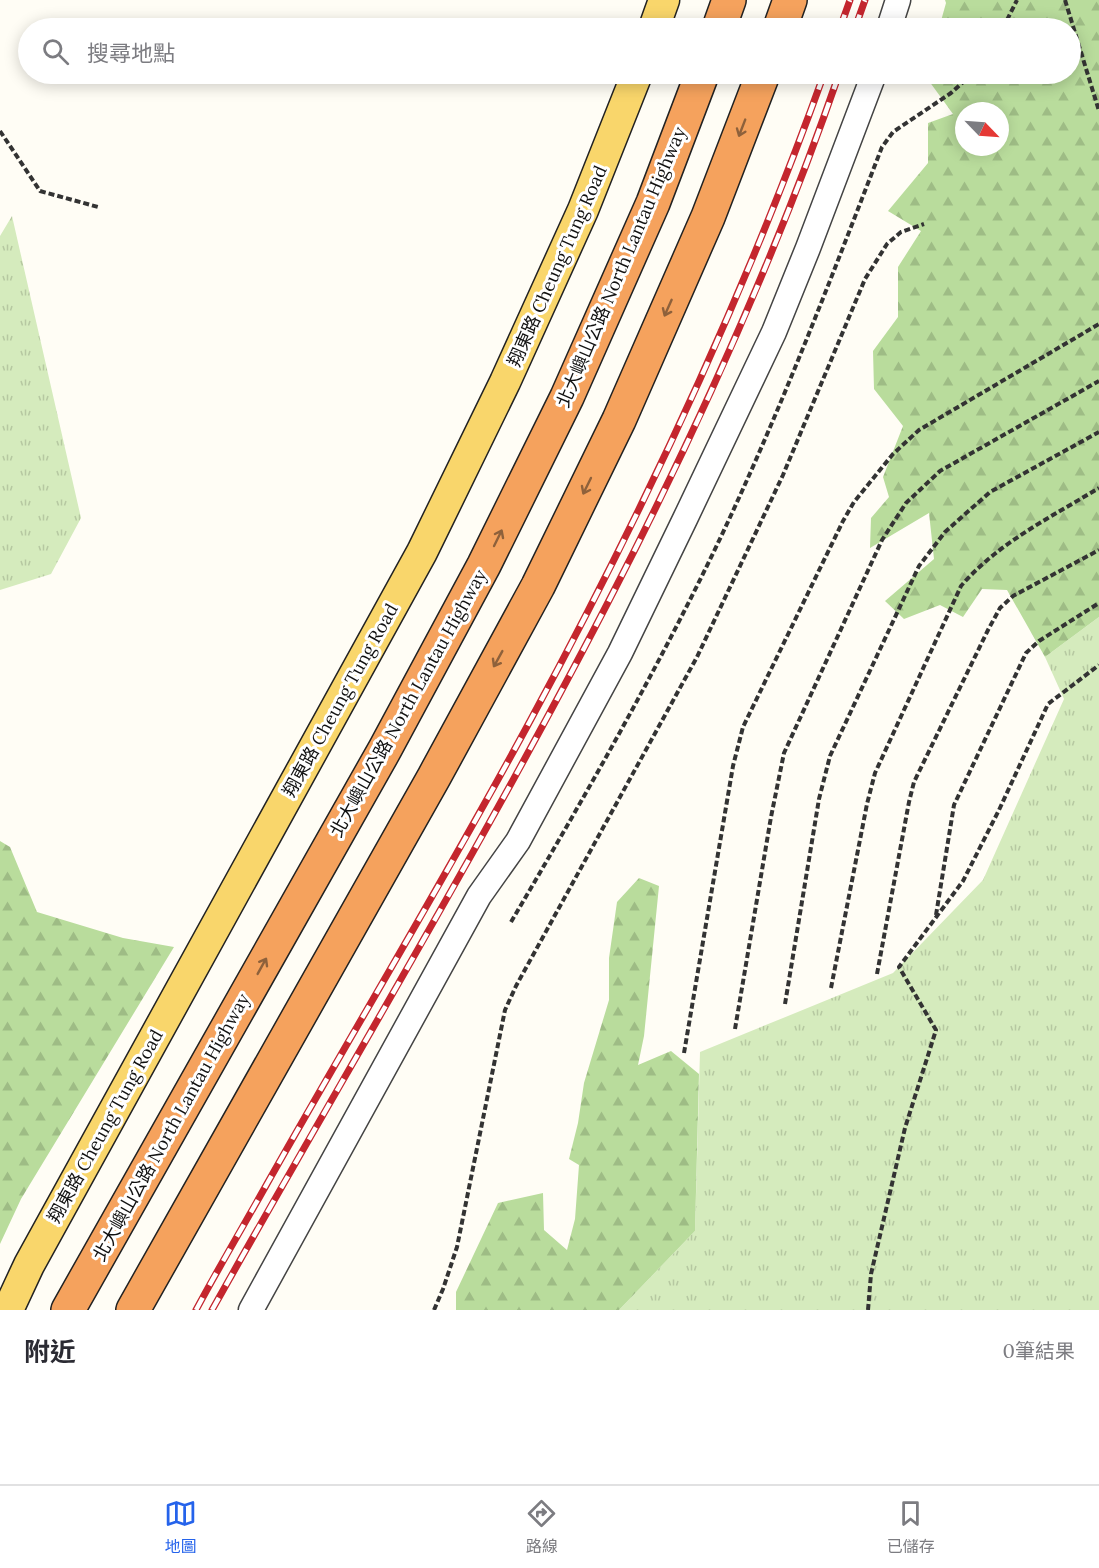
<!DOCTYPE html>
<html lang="zh-TW">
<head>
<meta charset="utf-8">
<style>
  body { margin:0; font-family:Lora,"Noto Sans TC",serif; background:#f2f2f3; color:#2b2b33 }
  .compass { position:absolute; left:955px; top:102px; width:54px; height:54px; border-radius:50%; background:#fff; box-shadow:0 3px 15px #0003; rotate:115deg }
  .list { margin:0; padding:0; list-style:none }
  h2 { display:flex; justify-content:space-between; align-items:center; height:78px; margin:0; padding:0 24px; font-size:26px }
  h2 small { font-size:20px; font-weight:400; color:#7c7c81 }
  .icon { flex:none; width:33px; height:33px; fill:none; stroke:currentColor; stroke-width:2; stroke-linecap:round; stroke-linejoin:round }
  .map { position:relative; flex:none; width:1099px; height:1310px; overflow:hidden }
  .search { position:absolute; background:#fff; box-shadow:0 3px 15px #0003; left:18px; right:18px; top:18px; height:66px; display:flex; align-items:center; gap:15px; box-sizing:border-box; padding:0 21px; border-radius:33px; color:#7c7c81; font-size:22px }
  .sheet { height:174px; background:#fff }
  nav { display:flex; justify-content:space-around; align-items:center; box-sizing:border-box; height:84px; border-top:2px solid #e1e1e2; background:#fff; font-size:16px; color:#7c7c81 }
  nav a { display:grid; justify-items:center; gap:3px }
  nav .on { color:#2563eb }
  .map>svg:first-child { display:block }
  .grass { fill:url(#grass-tufts) }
  .forest { fill:url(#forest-firs); fill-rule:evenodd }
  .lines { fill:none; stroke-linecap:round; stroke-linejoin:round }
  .minor-casing { stroke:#444; stroke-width:27 }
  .major-casing { stroke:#222; stroke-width:33 }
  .highway-casing { stroke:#222; stroke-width:36 }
  .path { stroke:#333; stroke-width:4; stroke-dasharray:6 3; stroke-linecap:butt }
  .minor { stroke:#fff; stroke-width:24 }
  .major { stroke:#f9d66b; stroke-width:30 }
  .highway { stroke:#f5a25d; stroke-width:33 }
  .rail-casing { stroke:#c4262e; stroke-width:7 }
  .rail { stroke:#fff; stroke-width:4.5; stroke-dasharray:14; stroke-linecap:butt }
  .oneway { stroke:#8e613b }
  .labels { text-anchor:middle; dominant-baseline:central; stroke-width:6; stroke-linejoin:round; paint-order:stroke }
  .street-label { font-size:18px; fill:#111; stroke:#fff }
</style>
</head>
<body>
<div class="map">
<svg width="1099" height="1310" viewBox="0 0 1099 1310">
  <defs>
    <pattern id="grass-tufts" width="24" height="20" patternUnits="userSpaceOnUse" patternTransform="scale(1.5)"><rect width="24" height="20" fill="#d5ebbd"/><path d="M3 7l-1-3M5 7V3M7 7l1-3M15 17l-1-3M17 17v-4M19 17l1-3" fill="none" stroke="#b6c8a1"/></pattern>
    <pattern id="forest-firs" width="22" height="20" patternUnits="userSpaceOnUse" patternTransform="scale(1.5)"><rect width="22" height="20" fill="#b9dc9c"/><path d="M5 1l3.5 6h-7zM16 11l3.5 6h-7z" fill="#9ebc85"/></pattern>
  </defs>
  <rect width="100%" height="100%" fill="#fffdf5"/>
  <!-- grass -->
  <path class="grass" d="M12,216L81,518L51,574L0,590V236Z
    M1099,617V1310H619L695,1231L700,1052L893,973L983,880L1064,699L1045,657Z"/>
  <!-- forest -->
  <path class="forest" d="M945,0H1099V617L1045,657L1007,590L982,589L963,617L940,605L904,619L885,601L934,559L929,513L870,548L871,518L889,497L883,477L903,426L874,389L873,351L898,317V267L921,231L888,211L928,163V123L953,114L929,81L930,74H1070V28H939L946,3ZM964,111H1000V147H964Z
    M0,841L10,847L37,912L123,938L174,947L21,1199L0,1244Z
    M639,878L659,886L644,1036L638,1065L671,1051L699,1074L695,1231L619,1310H456V1292L498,1203L543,1193L544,1230L567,1250L575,1219L579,1165L569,1159L578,1123L584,1083L609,1000V958L617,902Z"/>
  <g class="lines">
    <defs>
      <path id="minor" d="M889,28L898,0
        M251,1310L479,896L518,841L620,653L685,519L774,332L808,248L874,74"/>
      <path id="major" d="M654,28L664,0
        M8,1310L29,1265L422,552L505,382L583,210L637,74"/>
      <path id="highway" d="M719,28L729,0
        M780,28L790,0
        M68,1310L385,749L484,565L567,397L653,203L702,74
        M133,1310L434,777L538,586L619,420L708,217L763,74"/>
    </defs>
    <!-- minor casing -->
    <use href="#minor" class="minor-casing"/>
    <!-- major casing -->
    <use href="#major" class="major-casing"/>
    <!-- highway casing -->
    <use href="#highway" class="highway-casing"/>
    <!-- path -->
    <path class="path" d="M1065,0L1099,111
      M1003,28L1017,0
      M0,131L40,191L98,207
      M936,915L954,805L1026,653L1039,641L1099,603
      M511,922C584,798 655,674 717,545C779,415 830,281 882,147L893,132L951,93L972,74
      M877,974L909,802L914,782L988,630L1000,608L1013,596L1099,550
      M831,988L867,804L875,773L961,586C998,543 1051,517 1099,488
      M785,1004L819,799L830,756L919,566L945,532L990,492L1099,432
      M735,1029L771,817L784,753L882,540L906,503L940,471L1099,381
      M684,1053L733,766L743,727L843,521L854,502L893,454L919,430L1099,324
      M434,1310L443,1289L457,1247L505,1010L516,986L697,657L783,475L865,279L887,244L901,232L924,224
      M868,1310L871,1274L905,1128L936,1030L899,967L963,881L999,810L1048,704L1099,665"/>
    <!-- minor -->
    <use href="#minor" class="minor"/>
    <!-- major -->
    <use href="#major" class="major"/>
    <!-- highway -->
    <use href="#highway" class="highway"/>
    <defs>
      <path id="rail" d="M840,28L850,0
        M855,28L865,0
        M196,1310C219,1267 244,1225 268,1182C355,1028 446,877 530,721C643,512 744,297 824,74
        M212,1310C438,907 688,513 839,74"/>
    </defs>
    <!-- rail casing -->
    <use href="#rail" class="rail-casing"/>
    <!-- rail -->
    <use href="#rail" class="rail"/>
  </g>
  <!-- one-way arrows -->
  <defs><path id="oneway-shaft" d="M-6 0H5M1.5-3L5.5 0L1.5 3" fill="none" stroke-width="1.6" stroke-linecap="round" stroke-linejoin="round" transform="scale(1.5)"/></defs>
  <g class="oneway">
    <use href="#oneway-shaft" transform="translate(742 128) rotate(111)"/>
    <use href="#oneway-shaft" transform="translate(668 308) rotate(114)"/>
    <use href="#oneway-shaft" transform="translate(587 486) rotate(116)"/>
    <use href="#oneway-shaft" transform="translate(498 538) rotate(-64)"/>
    <use href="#oneway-shaft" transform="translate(498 659) rotate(119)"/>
    <use href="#oneway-shaft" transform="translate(262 966) rotate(-61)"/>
  </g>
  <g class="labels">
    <!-- street labels -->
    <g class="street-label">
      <text transform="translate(557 266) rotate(-66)">翔東路 Cheung Tung Road</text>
      <text transform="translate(621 267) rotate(-67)">北大嶼山公路 North Lantau Highway</text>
      <text transform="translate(340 700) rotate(-61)">翔東路 Cheung Tung Road</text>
      <text transform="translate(408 703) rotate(-61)">北大嶼山公路 North Lantau Highway</text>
      <text transform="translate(105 1126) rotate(-61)">翔東路 Cheung Tung Road</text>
      <text transform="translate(171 1127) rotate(-61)">北大嶼山公路 North Lantau Highway</text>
    </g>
  </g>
</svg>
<svg class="compass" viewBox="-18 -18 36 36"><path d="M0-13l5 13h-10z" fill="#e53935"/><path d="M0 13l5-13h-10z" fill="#7c7c81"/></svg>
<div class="search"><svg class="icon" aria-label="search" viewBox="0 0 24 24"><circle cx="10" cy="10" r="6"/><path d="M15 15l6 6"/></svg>搜尋地點</div>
</div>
<section class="sheet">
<h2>附近<small>0筆結果</small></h2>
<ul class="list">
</ul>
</section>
<nav>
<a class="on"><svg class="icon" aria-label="map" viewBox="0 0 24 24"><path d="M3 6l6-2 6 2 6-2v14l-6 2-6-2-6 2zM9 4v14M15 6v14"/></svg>地圖</a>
<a><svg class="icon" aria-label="directions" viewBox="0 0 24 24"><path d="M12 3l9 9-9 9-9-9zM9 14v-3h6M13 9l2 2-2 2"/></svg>路線</a>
<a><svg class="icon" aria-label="saved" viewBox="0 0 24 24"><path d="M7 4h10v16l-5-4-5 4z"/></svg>已儲存</a>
</nav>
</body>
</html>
